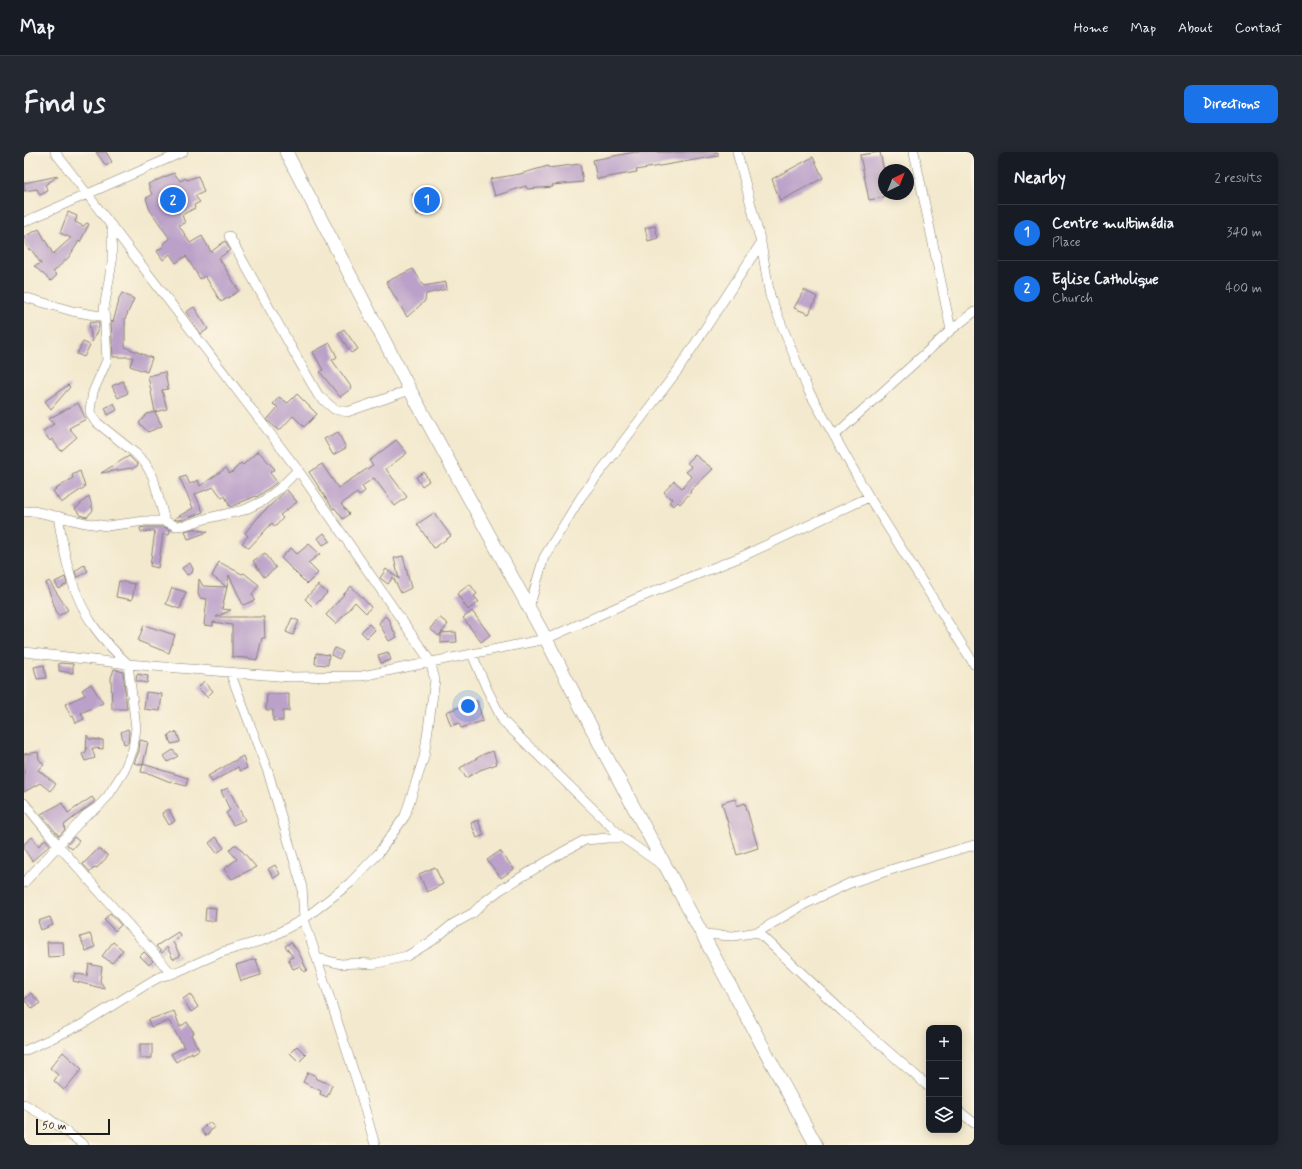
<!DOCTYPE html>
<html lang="en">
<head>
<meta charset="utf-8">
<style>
  body { margin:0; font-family:Mynerve,sans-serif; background:#242831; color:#f1f3f6 }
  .controls { position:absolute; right:12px; bottom:12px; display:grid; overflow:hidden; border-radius:8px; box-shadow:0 2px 10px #0003 }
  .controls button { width:36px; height:36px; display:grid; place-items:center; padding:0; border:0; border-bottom:1px solid #363941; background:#171b24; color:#f1f3f6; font:20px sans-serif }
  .compass { position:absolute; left:854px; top:12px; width:36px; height:36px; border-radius:50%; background:#171b24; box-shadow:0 2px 10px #0003; rotate:43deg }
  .scale { position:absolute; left:12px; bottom:10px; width:74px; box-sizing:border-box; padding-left:4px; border:2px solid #1c1c1c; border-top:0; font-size:11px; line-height:14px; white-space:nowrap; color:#1c1c1c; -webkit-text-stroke:3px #fcf5e5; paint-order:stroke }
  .you { position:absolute; left:444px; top:554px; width:14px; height:14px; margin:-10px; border:3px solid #fff; border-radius:50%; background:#1a73e8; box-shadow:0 0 0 6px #1a73e833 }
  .badge { display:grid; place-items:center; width:26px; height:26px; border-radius:50%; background:#1a73e8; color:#fff; font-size:13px; font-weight:700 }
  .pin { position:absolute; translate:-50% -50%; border:2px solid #fff; box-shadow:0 1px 4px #0006 }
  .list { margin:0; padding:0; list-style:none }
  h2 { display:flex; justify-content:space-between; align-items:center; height:52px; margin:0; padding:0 16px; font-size:17px }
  h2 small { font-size:13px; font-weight:400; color:#9ea1a6 }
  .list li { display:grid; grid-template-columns:26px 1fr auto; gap:12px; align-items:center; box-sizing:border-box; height:56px; padding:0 16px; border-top:1px solid #363941 }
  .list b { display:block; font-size:15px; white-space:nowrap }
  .list p { margin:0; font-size:13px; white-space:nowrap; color:#9ea1a6 }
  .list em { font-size:13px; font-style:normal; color:#9ea1a6 }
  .icon { flex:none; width:22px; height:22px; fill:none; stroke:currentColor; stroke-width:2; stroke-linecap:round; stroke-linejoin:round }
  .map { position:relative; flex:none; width:950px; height:993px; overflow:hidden; border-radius:8px }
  header { display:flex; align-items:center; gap:24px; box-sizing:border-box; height:56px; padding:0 20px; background:#171b24; border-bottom:1px solid #363941 }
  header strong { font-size:19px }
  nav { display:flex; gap:22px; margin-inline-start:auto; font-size:14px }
  .intro { display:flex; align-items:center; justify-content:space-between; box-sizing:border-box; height:96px; padding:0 24px }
  h1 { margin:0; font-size:28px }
  .button { padding:10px 18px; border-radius:8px; background:#1a73e8; color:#fff; font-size:14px; font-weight:700 }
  main { display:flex; gap:24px; padding:0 24px }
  aside { flex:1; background:#171b24; border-radius:8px; box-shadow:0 2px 10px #0003 }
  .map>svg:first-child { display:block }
  .building { fill:#bba1c9 }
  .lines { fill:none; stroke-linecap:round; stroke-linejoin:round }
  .street-casing { stroke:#888275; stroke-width:10 }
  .secondary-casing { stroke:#888275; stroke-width:14 }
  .street { stroke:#fff; stroke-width:9 }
  .secondary { stroke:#fff; stroke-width:13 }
</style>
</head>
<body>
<header>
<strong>Map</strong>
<nav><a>Home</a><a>Map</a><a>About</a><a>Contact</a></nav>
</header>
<div class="intro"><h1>Find us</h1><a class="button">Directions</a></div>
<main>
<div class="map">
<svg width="950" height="993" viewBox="0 0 950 993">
  <rect width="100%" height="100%" fill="#fcf5e5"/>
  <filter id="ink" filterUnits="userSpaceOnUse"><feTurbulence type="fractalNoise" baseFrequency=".025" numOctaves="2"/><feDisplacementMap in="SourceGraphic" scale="8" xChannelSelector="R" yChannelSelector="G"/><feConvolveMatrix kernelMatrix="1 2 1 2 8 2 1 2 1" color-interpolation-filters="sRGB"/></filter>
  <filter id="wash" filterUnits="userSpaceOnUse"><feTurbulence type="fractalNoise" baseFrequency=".012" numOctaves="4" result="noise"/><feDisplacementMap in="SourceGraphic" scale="16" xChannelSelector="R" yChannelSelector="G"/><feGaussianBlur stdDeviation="0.9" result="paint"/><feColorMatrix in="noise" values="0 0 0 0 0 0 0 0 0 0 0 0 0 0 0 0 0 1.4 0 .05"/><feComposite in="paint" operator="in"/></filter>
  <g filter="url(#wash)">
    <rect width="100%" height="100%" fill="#f3e9ce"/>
    <g id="blocks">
      <!-- building -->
      <path class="building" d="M72,0H82L88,10L82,14Z
        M611,0H694V4L612,18L613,20L573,27L569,8Z
        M856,0L860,19V45L845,48L836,3Z
        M789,5L799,26L756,49L748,27Z
        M556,12L559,30L528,33L529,35L503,37L502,34L471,44L466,27L496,22L524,14V16Z
        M150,21L156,29L162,26L163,28L174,24L180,40L171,44L176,50L170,53L171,56L158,63L161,71L155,73L166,91L178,84L187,100L201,89L206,98L195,106L215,139L197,150L181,124L176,127L162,104L152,111L146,102L139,108L133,99L140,94L139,92L146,87L126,58L122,46L128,43L124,32Z
        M34,24L21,33L24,39L16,43L13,37L0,39V31Z
        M414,37L418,55L393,63L388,42Z
        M44,60L53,64L51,70L59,74L63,71L65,72L56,90L55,89L45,105L29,120L33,123L27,129L10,114L17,112L7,97L5,98L0,88V85L15,77L29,102L47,86L36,81Z
        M631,74L634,86L624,89L621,76Z
        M389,117L400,134L422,130L423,137L402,142L401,149L383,165L362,130Z
        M780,138L793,145L785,162L770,156Z
        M98,141L110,147L101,167V195L128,206L123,220L106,214L109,205H89L87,169L89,170L95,149L94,148Z
        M170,155L184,177L177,182L162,160Z
        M72,170H75V175L68,190L65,171Z
        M320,177L334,197L327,201L314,181Z
        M59,190L66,193L60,205L53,202Z
        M306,191L313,205L308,208L328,236L316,245L296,220L299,218L289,200Z
        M141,220L144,237L138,238L143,257L131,260L138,274L124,280L115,271L123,262L131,260L124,224Z
        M99,229L104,241L94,246L88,234Z
        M44,233L46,235L27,257L21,249Z
        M273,242L293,262L280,275L269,264L255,279L243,268L254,255L249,252L255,245L264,251Z
        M54,251L62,267L45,276L53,285L37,299L28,287L26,289L19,279L30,272L24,267Z
        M90,251L93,258L84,263L81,256Z
        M314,280L322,296L309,303L300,287Z
        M372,288L383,301L362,317L383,345L371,354L350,326L338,334L341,339L335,344L333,341L317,352L325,362L319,367L311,356L309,357L285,320L298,312L314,336L349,313L345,309Z
        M234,299L251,317L246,321L253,330L252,331L233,345L232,344L206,355L201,344L198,346L190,335L171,342L179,360L161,367L153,368L150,367L169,356L156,326L162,324L166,332L174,328L176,334L202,316L206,322L217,311L219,313Z
        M671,303L689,317L666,339L667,340L656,352L654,350L649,354L645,350L649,346L647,347L640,340L650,329L658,336L668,325L662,320L668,315L663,311Z
        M105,304L114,313L108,317L107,316L77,321Z
        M56,319L61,335L37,351L29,339L49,326L48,323Z
        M400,320L405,329L398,334L392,325Z
        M263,338L273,350L256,363L259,366L251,375L248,371L225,396L218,391L224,384L221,381L237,362Z
        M65,344L69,358L63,365L58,364L51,357Z
        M410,361L427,384L410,396L393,372Z
        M121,375H140L146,378L145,383L139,382L134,416L126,414L131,379L117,380L116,376Z
        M172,376L173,378L184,380L164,387L161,379Z
        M300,381L306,389L299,393L294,386Z
        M285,392L296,402L284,411L294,421L283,432L257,406L267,396L273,402Z
        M241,401L252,416L240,425L229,409Z
        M379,404L387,436L377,441L369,425L364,432L356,426L362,417L375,427L370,406Z
        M195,410L218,422L220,421L235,433L228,442L231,448L219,453L205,423L203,435L188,424Z
        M166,411L169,417L168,421L163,423L158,416Z
        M60,413L64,419L53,426L51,419Z
        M41,425L43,432L35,437L31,430Z
        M175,427L179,434L203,435L198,457L207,458L192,465H240L241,486H238L233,508L222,506L208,505V473L189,470V474L180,473L183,447L176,446L174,442Z
        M25,429L44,458L34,464L22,431Z
        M95,429L111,432L108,448L92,445Z
        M446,432L453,442L450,444L455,450L444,458L433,442Z
        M294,433L303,441L289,455L281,447Z
        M327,434L347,455L342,461L331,450L312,472L302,463Z
        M148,436L162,440L156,457L142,452Z
        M448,459L466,483L457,490L439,466Z
        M361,464L367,470L366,472L373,485L365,489L355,471Z
        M415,465L424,472L415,484L406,477Z
        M268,466L275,469L269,483L262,480Z
        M345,472L351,478L343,486L337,480Z
        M120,473L151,483L145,501L114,489Z
        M432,480L433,490L417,491V481Z
        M311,496L319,500L315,507L307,503Z
        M364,500L367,508L357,511L354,503Z
        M292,501L305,503L304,513L291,512Z
        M35,511L49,512V521L35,519Z
        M20,513L22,526L13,527L10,515Z
        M90,517L99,520L103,557H88L87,526Z
        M113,522L124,524L123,531L112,529Z
        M180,529L189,539L183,545L174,536Z
        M67,532L79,551L57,561L60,567L52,571L49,564L47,565L41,552L61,543L58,538Z
        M122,540L138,542L136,559L120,557Z
        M243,542H265V559H259V569H249V558H242Z
        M453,549L459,569L437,576L435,571L427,574L422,560Z
        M104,577L105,580L104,591L100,592L97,580Z
        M153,580L156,590L147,592L144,583Z
        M63,583L65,587L79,588V597L68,596L71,606L61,609L58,602L62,600Z
        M116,588L124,590L119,613L110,611L115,599Z
        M149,598L154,604L144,610L140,604Z
        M469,599L473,612L456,618L442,626L436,616L460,602Z
        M14,600L15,607L20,613L14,618L32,632L26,639L16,631L0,640V602Z
        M219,604L223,616L216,619L214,615L188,630L184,624Z
        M119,612L135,617H134L164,626L162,634L144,629L127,622L117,620Z
        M204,636L221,668L209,673L202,661L206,658L197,639Z
        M68,645L71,649L40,673L41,675L40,676L41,677L35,684L17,662L38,651L44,661Z
        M711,647L713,654L721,651L734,696L713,703L698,651Z
        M145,657L151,669L145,673L138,661Z
        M454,668L460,683L453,686L447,671Z
        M8,685L15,694L21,687L26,693L8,709L0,697V692Z
        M50,685L55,689L48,697L43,693Z
        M192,685L200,696L193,701L185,691Z
        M210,693H213L232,715L208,727L200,717L213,707L205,698Z
        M75,696L84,704L73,716L71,715L66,720L59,712Z
        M476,699L490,717L477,726L463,708Z
        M251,713L256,722L250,726L244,717Z
        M411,715L419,732L403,740L395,722Z
        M182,755L192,756L191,769H181Z
        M86,761L97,773L91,779L80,768Z
        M26,765L29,773L17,778L14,769Z
        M154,780L156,783L149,790L156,804L149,807L143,795L138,801L132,794Z
        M66,782L71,795L62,799L56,785Z
        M23,790H39L40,804L24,805Z
        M89,790L99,798L88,811L78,804Z
        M267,790L275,801L283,818L280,820L276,814L269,817L264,807L269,805L261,794Z
        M120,800L129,809L125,813L116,804Z
        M232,807L237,823L217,829L212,813Z
        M65,812L78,815L76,829L81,837L49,829L51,821L63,824Z
        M7,841L16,851L9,857L0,848Z
        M166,842L174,855L167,860L159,847Z
        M150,859L156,875L163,870L170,881L167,883L175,898L168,902V900L152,910L147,902L160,895L145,869L127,875L124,868Z
        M116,892H128V906H116Z
        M273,894L282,903L275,910L266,901Z
        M39,900L58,917L40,938L30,929L34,923L26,916Z
        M284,920L292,924L291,926L308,933L303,945L296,942L297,939L279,930Z
        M185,970L190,975L182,984L178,980V977Z"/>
    </g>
  </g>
  <g filter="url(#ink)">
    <use href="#blocks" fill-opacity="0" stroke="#888275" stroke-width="1"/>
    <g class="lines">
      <defs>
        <path id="street" d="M713,0L737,91L746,144L784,238L845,345L950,512
          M890,0L927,178
          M0,70L159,0
          M88,74V110L80,157L83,208L69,240L66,258L67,263L71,269L111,301L121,311L129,325L141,369
          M205,84L294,243L310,257L323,260L386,238
          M0,145L48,159L81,165
          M810,284L927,178L950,160
          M0,360L9,359L62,371L83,374L121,369H141L152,374L162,373L184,366L220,358L239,349L256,336L274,318
          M505,456L520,405L557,345L654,218L737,91
          M0,500L104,512L266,525L338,524L522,487L609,448L719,404L845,345
          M448,502L462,535L479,569L599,686L641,715
          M206,520L244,620L278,735L280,767L334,933L351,993
          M0,651L35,694L148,822
          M0,731L62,663L74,655L84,644L100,619L109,597L112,576L104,512C92,501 81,490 71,476C48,444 40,403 34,364
          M734,780L819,860L905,935
          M677,782L709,784L734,780L781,752L826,731L885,712L950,693
          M293,806L317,812L332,811L349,812L383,804L408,789L429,772L449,761L460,750L476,738L537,701L561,688L584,686H599
          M0,899L57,873L128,829L138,824L148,822L198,800L243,787L280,767L326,731L354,702L381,664L400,605L411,528L406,509L274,318L31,0
          M0,952L24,966L60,993
          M935,959L950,971"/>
        <path id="secondary" d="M262,0L386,238L522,487L581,602L792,993"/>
      </defs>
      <!-- street casing -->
      <use href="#street" class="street-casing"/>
      <!-- secondary casing -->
      <use href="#secondary" class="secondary-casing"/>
      <!-- street -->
      <use href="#street" class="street"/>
      <!-- secondary -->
      <use href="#secondary" class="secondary"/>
    </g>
  </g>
</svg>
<div class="controls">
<button>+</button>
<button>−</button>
<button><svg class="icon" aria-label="layers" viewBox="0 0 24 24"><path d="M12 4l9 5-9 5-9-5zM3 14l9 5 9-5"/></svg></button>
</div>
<svg class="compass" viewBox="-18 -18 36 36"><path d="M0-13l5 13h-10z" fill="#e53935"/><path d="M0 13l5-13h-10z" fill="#9ea1a6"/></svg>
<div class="scale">50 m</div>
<div class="you"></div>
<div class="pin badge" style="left:403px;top:48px">1</div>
<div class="pin badge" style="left:149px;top:48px">2</div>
</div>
<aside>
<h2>Nearby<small>2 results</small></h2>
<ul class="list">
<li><span class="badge">1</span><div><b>Centre multimédia</b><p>Place</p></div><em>340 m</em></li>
<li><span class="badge">2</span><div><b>Eglise Catholique</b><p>Church</p></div><em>400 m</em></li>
</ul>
</aside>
</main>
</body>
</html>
